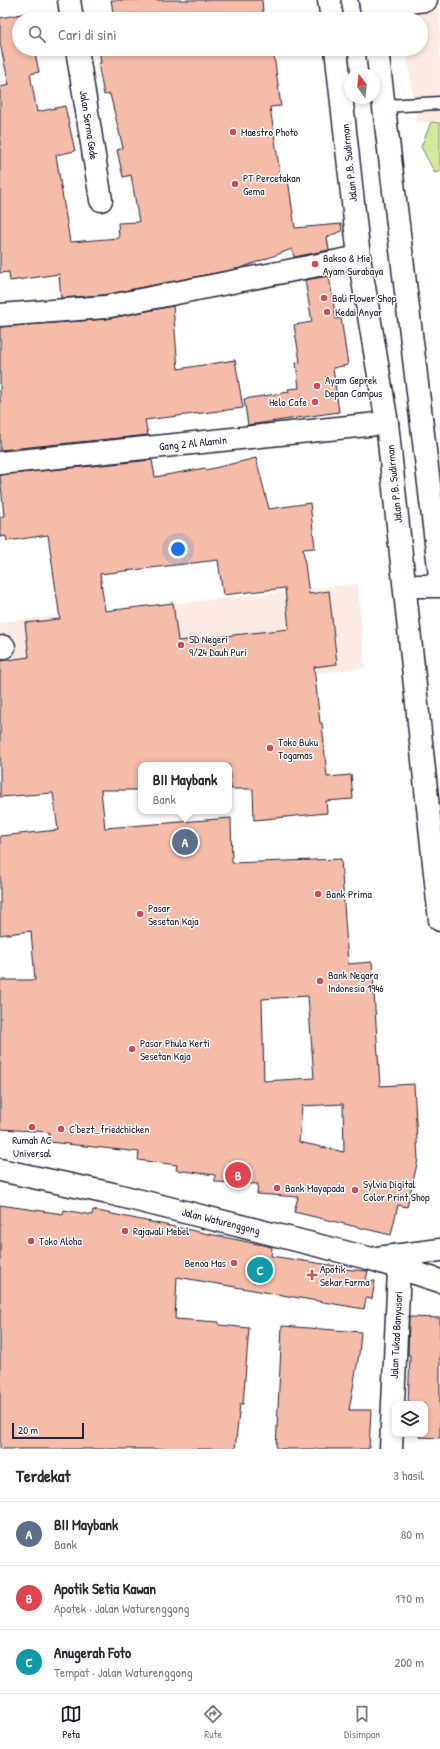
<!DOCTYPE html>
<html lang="id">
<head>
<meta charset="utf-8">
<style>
  body { margin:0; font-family:"Patrick Hand",sans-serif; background:#f7f7f7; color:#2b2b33 }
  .controls { position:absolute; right:12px; bottom:12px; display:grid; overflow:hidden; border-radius:8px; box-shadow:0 2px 6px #0003 }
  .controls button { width:36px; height:36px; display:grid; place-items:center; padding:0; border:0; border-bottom:1px solid #e1e1e2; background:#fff; color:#2b2b33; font:20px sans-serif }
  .compass { position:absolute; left:344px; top:68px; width:36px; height:36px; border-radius:50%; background:#fff; box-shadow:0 2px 6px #0003; rotate:345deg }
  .scale { position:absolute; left:12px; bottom:10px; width:72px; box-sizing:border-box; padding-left:4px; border:2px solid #22223b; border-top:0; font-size:11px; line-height:14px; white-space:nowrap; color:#22223b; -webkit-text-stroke:3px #fff; paint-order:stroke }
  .you { position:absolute; left:178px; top:549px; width:14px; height:14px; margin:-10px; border:3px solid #fff; border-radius:50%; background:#1a73e8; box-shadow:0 0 0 6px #1a73e833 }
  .badge { display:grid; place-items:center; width:26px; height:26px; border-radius:50%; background:#111827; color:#fff; font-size:13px; font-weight:700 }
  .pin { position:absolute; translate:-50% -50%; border:2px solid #fff; box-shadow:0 1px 4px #0006 }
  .popup { position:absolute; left:138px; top:762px; width:94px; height:52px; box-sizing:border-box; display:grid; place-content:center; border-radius:8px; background:#fff; filter:drop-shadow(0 1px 3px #0005); font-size:13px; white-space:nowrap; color:#7c7c81 }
  .popup b { font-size:15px; color:#2b2b33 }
  .popup::after { content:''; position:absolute; left:50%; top:100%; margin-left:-8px; border:8px solid transparent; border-top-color:#fff }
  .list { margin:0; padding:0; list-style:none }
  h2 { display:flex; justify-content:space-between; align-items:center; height:52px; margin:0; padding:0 16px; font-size:17px }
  h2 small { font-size:13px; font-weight:400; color:#7c7c81 }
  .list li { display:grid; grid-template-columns:26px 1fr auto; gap:12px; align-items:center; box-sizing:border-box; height:64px; padding:0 16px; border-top:1px solid #e1e1e2 }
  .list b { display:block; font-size:15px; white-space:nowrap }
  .list p { margin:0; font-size:13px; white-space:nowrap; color:#7c7c81 }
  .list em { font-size:13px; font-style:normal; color:#7c7c81 }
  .icon { flex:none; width:22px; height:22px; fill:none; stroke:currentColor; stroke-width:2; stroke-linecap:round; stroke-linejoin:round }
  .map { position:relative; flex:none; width:440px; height:1449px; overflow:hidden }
  .search { position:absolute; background:#fff; box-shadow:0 2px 6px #0003; left:12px; right:12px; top:12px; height:44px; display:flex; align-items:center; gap:10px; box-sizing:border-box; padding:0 14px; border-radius:22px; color:#7c7c81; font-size:15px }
  .sheet { height:244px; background:#fff }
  nav { display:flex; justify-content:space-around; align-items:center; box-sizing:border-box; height:56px; border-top:1px solid #e1e1e2; background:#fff; font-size:11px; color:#7c7c81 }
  nav a { display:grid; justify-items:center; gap:2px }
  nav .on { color:#111827 }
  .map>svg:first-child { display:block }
  .built { fill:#fcebe5 }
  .green { fill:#d4e89c; stroke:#7b856c }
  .building { fill:#f4bca9; stroke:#22223b; fill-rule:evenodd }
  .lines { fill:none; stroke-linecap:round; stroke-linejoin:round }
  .lane-casing { stroke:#22223b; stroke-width:15 }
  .street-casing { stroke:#22223b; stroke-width:25 }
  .secondary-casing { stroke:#22223b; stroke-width:25 }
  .lane { stroke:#fff; stroke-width:12 }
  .street { stroke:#fff; stroke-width:22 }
  .secondary { stroke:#fff; stroke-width:22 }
  .poi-dot { fill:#d1495b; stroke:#fff; stroke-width:1.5 }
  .labels { text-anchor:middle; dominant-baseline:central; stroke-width:3; stroke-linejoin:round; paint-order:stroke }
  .street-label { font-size:11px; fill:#22223b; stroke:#fff }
  .poi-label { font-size:11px; fill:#22223b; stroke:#fff; text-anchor:start }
</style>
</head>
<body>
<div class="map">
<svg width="440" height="1449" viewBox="0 0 440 1449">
  <rect width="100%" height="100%" fill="#fff"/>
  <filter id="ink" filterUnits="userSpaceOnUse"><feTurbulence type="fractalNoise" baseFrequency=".025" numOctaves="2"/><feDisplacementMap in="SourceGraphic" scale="8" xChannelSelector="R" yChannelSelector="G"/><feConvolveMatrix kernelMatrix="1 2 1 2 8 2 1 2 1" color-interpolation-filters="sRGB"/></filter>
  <g filter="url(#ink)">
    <!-- built -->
    <path class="built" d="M440,7V121L417,123L406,49H421V19H401L400,13Z
      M358,584L365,668L0,708V622Z"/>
    <!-- green -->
    <path class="green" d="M431,122L440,123V172L435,173L421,147Z"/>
    <!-- building -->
    <path class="building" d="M111,0H262L263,13L210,19H114Z
      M27,13L28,19H19V49H34L39,72L30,74L37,112L65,106L75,151L56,155L70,242L119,238L118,223L139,222L131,175L123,177L117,150L123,148L110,94L104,95L98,63H101L99,49H273L281,106L270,107L281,180L288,179L295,228L341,224L342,231L327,237L329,250L294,257L292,249L241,268L103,295L61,298L59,274L10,281L9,272L0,273V87L9,85L0,43V18Z
      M329,276L336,319L341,318L348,365L333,368L339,412L248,425L244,399L289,392L288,389L299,388L296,363L300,362L294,325L312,322L305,280Z
      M173,306L178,369L235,360L243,408L145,420L148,435L0,450V327L106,319Z
      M256,458L269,509L310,503L315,548L303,549L309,594L329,591L337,664L314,667L320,723H322L327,777L351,775L353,799L326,801L327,813L254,820L253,789H231L229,765H141V790H101L105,828L231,818L232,863L341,859L348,964L372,962L380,1086L414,1084L418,1160L407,1207L398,1205L391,1235L294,1212L298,1197L257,1194L258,1184L215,1182V1175L176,1170L177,1165L138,1160L139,1152L49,1142V1132L0,1129V980H35L31,931L0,935V836L58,830L53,793L0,797V661L29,657L25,623L60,619L48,535L7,541L6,536L0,537V517L4,516L0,475L152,460L155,477L205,468L206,470ZM218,560L223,595L285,588L289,629L178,641L173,603L105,611L100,574ZM308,996L314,1078L264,1081L262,999ZM343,1104L344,1152L299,1142L302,1106Z
      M0,1205L63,1214L64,1210L92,1215L93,1210L272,1247L271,1256L343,1267V1269L368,1271L366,1280L375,1281L372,1299L366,1298L364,1309L177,1277L175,1319L219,1322V1325L249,1328L243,1404H240L235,1449H0Z
      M409,1317L440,1318V1438L419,1437L420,1434H425V1404H408L410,1355H408Z
      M282,1326L361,1332L359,1354L349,1410H371L369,1449H276Z"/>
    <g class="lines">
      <defs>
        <path id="lane" d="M385,106L440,103"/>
        <path id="street" d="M69,0L72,19
          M371,6L426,0
          M77,49L101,200
          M0,315L105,307L359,257
          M0,463L387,423
          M0,648L4,647
          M391,1449L399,1269"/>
        <path id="secondary" d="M329,0L332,19
          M370,0L373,19
          M336,49L359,257L387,423L440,920
          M377,49L440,576
          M405,586H440
          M0,1170L113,1194L372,1259L440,1281
          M377,1258L440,1250"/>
      </defs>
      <!-- lane casing -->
      <use href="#lane" class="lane-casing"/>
      <!-- street casing -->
      <use href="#street" class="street-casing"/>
      <!-- secondary casing -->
      <use href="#secondary" class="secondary-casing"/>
      <!-- lane -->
      <use href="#lane" class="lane"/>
      <!-- street -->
      <use href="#street" class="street"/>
      <!-- secondary -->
      <use href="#secondary" class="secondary"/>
    </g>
  </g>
  <!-- markers -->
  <g class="poi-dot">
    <circle cx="233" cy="132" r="4"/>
    <circle cx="235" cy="184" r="4"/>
    <circle cx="315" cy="264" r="4"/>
    <circle cx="324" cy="298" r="4"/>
    <circle cx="327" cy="312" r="4"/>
    <circle cx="317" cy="386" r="4"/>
    <circle cx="315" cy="402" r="4"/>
    <circle cx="181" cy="645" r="4"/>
    <circle cx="270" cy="748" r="4"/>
    <circle cx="318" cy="894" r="4"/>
    <circle cx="140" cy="914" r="4"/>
    <circle cx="320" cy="981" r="4"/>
    <circle cx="132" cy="1049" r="4"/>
    <circle cx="32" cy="1127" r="4"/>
    <circle cx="61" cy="1129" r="4"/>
    <circle cx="277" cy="1188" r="4"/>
    <circle cx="355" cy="1190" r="4"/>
    <circle cx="125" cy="1231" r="4"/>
    <circle cx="31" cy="1241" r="4"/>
    <circle cx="234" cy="1263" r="4"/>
    <path d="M310 1269h4v4h4v4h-4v4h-4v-4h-4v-4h4z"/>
  </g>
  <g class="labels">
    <!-- street labels -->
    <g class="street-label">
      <text transform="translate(89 125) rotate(81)">Jalan Serma Gede</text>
      <text transform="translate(349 163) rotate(-96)">Jalan P.B. Sudirman</text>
      <text transform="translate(193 443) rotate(-6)">Gang 2 Al Alamin</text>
      <text transform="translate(394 484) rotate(-96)">Jalan P.B. Sudirman</text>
      <text transform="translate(221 1221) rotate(14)">Jalan Waturenggong</text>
      <text transform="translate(396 1335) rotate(-87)">Jalan Tukad Banyusari</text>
    </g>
    <!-- poi labels -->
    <g class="poi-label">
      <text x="241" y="132">Maestro Photo</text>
      <text x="243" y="178">PT Percetakan<tspan x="243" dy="13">Gema</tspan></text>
      <text x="323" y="258">Bakso &amp; Mie<tspan x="323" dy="13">Ayam Surabaya</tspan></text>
      <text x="332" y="298">Bali Flower Shop</text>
      <text x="335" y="312">Kedai Anyar</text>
      <text x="325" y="380">Ayam Geprek<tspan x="325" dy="13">Depan Campus</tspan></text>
      <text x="307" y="402" text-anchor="end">Helo Cafe</text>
      <text x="189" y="639">SD Negeri<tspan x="189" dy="13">9/24 Dauh Puri</tspan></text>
      <text x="278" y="742">Toko Buku<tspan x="278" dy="13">Togamas</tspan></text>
      <text x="326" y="894">Bank Prima</text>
      <text x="148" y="908">Pasar<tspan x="148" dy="13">Sesetan Kaja</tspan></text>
      <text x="328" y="975">Bank Negara<tspan x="328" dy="13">Indonesia 1946</tspan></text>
      <text x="140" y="1043">Pasar Phula Kerti<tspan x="140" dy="13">Sesetan Kaja</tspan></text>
      <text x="69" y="1129">C'bezt_friedchicken</text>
      <text x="32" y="1140" text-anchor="middle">Rumah AC<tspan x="32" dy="13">Universal</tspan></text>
      <text x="363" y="1184">Sylvia Digital<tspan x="363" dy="13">Color Print Shop</tspan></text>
      <text x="285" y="1188">Bank Mayapada</text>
      <text x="133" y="1231">Rajawali Mebel</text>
      <text x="39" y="1241">Toko Aloha</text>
      <text x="226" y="1263" text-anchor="end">Benoa Mas</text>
      <text x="320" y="1269">Apotik<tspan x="320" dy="13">Sekar Farma</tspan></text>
    </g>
  </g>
</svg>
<div class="controls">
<button><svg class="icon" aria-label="layers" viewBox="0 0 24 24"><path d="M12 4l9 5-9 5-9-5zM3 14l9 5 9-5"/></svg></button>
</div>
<svg class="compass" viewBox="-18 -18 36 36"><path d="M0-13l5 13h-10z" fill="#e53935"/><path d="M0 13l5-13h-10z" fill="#7c7c81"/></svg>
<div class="scale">20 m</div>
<div class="you"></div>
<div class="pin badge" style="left:185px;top:842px;background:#5c6f8a">A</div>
<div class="popup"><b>BII Maybank</b>Bank</div>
<div class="pin badge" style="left:238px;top:1175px;background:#e0444e">B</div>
<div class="pin badge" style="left:260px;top:1270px;background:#0f9aa8">C</div>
<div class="search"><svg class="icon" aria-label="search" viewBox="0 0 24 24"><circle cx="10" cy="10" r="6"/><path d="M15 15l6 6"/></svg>Cari di sini</div>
</div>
<section class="sheet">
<h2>Terdekat<small>3 hasil</small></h2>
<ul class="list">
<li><span class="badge" style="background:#5c6f8a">A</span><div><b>BII Maybank</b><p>Bank</p></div><em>80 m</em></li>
<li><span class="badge" style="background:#e0444e">B</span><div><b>Apotik Setia Kawan</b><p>Apotek · Jalan Waturenggong</p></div><em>170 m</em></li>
<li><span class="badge" style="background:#0f9aa8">C</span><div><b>Anugerah Foto</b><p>Tempat · Jalan Waturenggong</p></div><em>200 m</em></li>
</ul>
</section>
<nav>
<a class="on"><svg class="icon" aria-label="map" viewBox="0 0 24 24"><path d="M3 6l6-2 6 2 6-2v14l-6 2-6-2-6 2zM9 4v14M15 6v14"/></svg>Peta</a>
<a><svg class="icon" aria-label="directions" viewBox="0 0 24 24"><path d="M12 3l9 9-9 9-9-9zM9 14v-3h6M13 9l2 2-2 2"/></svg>Rute</a>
<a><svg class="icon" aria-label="saved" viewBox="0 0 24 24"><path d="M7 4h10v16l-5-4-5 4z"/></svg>Disimpan</a>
</nav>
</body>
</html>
